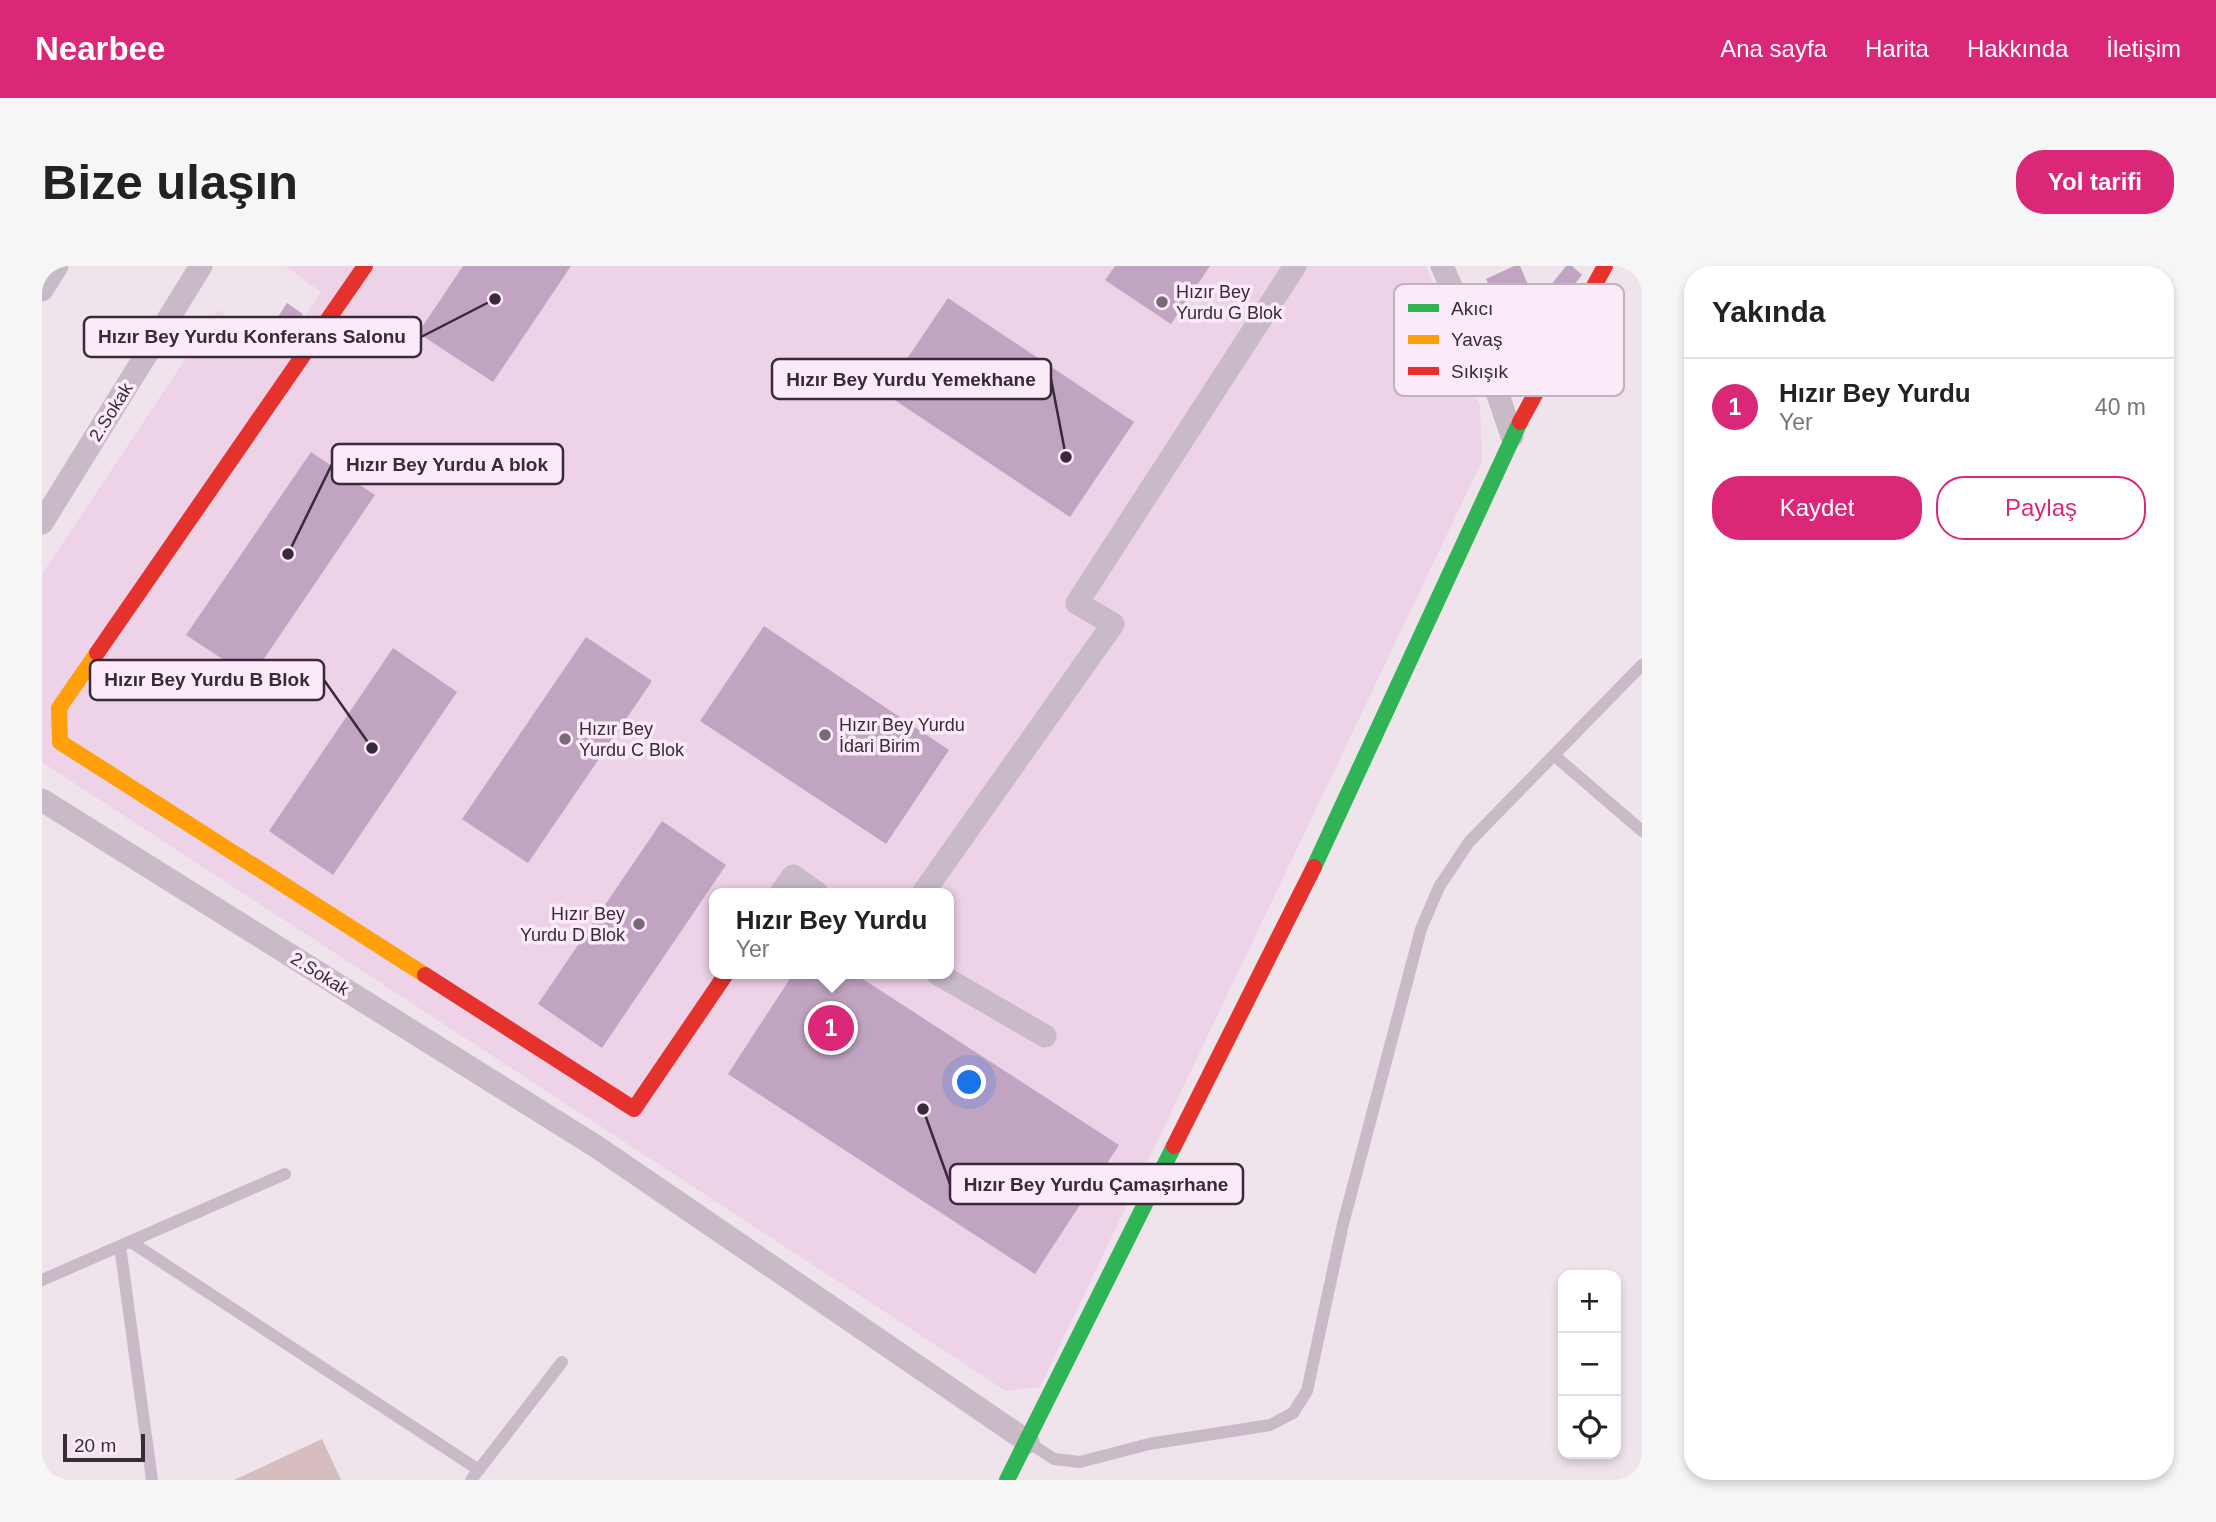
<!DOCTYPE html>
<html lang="tr">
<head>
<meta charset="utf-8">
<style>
  body { margin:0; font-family:Helvetica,sans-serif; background:#f6f6f6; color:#222 }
  .controls { position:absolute; right:21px; bottom:21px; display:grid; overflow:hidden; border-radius:14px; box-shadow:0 4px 10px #0003 }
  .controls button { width:63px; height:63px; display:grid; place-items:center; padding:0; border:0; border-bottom:2px solid #e0e0e0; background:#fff; color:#222; font:35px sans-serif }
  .scale { position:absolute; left:21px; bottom:18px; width:82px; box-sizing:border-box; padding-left:7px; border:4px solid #3a293a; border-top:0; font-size:19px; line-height:24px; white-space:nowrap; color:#3a293a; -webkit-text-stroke:5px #fbebf8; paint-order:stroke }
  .you { position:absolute; left:928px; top:817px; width:24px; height:24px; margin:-18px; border:5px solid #fff; border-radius:50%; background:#1a73e8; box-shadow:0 0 0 10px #1a73e833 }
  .badge { display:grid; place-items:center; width:46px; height:46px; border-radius:50%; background:#db2777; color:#fff; font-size:23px; font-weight:700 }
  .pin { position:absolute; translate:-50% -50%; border:4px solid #fff; box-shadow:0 2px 7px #0006 }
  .popup { position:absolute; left:667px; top:622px; width:245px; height:91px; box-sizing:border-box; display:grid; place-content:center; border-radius:14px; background:#fff; filter:drop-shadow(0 2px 5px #0005); font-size:23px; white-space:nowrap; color:#767676 }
  .popup b { font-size:26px; color:#222 }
  .popup::after { content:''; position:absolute; left:50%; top:100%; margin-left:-14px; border:14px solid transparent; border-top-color:#fff }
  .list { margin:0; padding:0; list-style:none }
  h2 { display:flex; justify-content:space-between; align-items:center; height:91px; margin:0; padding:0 28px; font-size:30px }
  h2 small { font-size:23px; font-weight:400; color:#767676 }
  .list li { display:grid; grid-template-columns:46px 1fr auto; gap:21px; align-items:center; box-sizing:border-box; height:98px; padding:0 28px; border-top:2px solid #e0e0e0 }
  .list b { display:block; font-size:26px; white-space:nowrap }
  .list p { margin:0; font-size:23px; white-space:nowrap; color:#767676 }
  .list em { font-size:23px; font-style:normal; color:#767676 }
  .actions { display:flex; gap:14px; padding:21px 28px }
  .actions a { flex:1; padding:16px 0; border:2px solid #db2777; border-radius:28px; text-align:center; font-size:24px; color:#db2777 }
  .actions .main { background:#db2777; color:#fff }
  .icon { flex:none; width:38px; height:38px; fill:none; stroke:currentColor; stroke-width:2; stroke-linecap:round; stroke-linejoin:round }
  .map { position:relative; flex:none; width:1600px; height:1214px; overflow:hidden; border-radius:28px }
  header { display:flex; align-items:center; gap:42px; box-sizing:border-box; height:98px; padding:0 35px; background:#db2777; color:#fff }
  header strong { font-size:33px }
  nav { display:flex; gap:38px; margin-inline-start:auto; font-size:24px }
  .intro { display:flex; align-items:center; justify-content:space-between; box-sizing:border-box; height:168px; padding:0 42px }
  h1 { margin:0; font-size:49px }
  .button { padding:18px 32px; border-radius:28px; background:#db2777; color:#fff; font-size:24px; font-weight:700 }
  main { display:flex; gap:42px; padding:0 42px }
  aside { flex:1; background:#fff; border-radius:28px; box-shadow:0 4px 10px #0003 }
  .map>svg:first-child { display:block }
  .green { fill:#d7bcc0 }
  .plaza { fill:#eed2e8; fill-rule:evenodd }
  .building { fill:#c1a4c2 }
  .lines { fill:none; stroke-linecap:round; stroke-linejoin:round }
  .lane { stroke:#c8bbc7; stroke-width:12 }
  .street { stroke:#c8bbc7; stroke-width:23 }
  .fast { stroke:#30b455; stroke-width:16 }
  .slow { stroke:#ff9f0a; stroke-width:16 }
  .jam { stroke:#e5322d; stroke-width:16 }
  .poi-dot { fill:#796a78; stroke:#fbebf8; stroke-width:2.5 }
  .labels { text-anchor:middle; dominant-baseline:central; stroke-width:7; stroke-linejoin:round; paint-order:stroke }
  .poi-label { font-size:18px; fill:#3a293a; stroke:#fbebf8; text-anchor:start }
  .street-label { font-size:18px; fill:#3a293a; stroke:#fbebf8 }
  .key { fill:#fbebf8; stroke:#c1b1bf; stroke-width:2 }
  .key-label { font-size:19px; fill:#3a293a }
  .leader { fill:none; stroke:#3a293a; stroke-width:2.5 }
  .callout-dot { fill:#3a293a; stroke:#fbebf8; stroke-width:2.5 }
  .callout { fill:#fbebf8; stroke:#3a293a; stroke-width:2.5 }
  .callout-label { font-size:19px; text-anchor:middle; font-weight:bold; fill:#3a293a }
</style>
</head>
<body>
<header>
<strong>Nearbee</strong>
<nav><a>Ana sayfa</a><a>Harita</a><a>Hakkında</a><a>İletişim</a></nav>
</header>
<div class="intro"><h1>Bize ulaşın</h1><a class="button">Yol tarifi</a></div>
<main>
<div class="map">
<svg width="1600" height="1214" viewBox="0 0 1600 1214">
  <rect width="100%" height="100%" fill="#efe3ec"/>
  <!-- green -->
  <path class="green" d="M280,1173L299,1214H192Z"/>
  <!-- plaza -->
  <path class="plaza" d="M243,0H1384L1438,140L1440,195L998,1121L964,1125L0,496V308L176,44L237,88L279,26ZM672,627H906V708H672Z"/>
  <!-- building -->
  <path class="building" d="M421,0H529L451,116L376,67Z
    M1073,0H1168L1129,58L1063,14Z
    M1472,0H1478L1492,32L1459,47L1444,13Z
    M1524,0H1530L1540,9L1511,45L1497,34Z
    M906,32L1092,156L1028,251L842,127Z
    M245,37L261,48L236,84L221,74Z
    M269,186L333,229L209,412L144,369Z
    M722,360L907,484L844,578L658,455Z
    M544,371L610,415L486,597L420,553Z
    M351,382L415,426L291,609L227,565Z
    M620,555L684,599L560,782L496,738Z
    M751,708H813L1077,879L993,1008L686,808Z"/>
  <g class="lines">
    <!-- lane -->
    <path class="lane" d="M1513,490L1600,565
      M89,976L437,1204
      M78,980L110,1214
      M0,1014L243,908
      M986,1176L1012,1193L1038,1196L1107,1178L1228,1159L1251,1147L1265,1125L1301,958L1379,663L1397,621L1427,576L1600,399
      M429,1214L520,1096"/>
    <!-- street -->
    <path class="street" d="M1400,0L1454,123L1470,170
      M0,24L15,0
      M0,257L159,0
      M0,534L555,881L986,1176
      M739,627L751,610L775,627
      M881,627L1071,358L1035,337L1253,0
      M896,708L1003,770"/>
    <!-- fast -->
    <path class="fast" d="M1272,601L1478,156
      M965,1214L1132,880"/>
    <!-- slow -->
    <path class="slow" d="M55,387L17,442L18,476L383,709"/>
    <!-- jam -->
    <path class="jam" d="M1478,156L1563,0
      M55,387L323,0
      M383,709L592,843L684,708
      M1132,880L1272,601"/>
  </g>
  <!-- markers -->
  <g class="poi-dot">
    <circle cx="1120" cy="36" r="7"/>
    <circle cx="783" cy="469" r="7"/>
    <circle cx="523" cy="473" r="7"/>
    <circle cx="597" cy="658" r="7"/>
  </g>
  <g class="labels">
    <!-- poi labels -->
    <g class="poi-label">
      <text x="1134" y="26">Hızır Bey<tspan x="1134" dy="21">Yurdu G Blok</tspan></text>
      <text x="797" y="459">Hızır Bey Yurdu<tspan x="797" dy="21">İdari Birim</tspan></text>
      <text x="537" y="463">Hızır Bey<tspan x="537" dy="21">Yurdu C Blok</tspan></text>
      <text x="583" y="648" text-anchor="end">Hızır Bey<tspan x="583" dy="21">Yurdu D Blok</tspan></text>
    </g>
    <!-- street labels -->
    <g class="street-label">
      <text transform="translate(69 146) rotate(-58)">2.Sokak</text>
      <text transform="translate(278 708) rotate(32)">2.Sokak</text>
    </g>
  </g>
  <!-- legend -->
  <rect x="1352" y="18" width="230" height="112" rx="10" class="key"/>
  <rect x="1366" y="38" width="31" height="8" fill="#30b455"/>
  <rect x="1366" y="69" width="31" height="9" fill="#ff9f0a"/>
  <rect x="1366" y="101" width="31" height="8" fill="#e5322d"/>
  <g class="key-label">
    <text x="1409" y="49">Akıcı</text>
    <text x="1409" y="80">Yavaş</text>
    <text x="1409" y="112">Sıkışık</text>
  </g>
  <!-- callouts -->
  <path class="leader" d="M453 33L379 71M1024 191L1009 113M246 288L290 198M330 482L282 414M881 843L908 918"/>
  <g class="callout-dot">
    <circle cx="453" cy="33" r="7"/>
    <circle cx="1024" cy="191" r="7"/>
    <circle cx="246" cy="288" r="7"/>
    <circle cx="330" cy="482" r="7"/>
    <circle cx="881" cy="843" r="7"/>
  </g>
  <g class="callout">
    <rect x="42" y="51" width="337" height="40" rx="7"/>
    <rect x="730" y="93" width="279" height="40" rx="7"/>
    <rect x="290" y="178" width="231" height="40" rx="7"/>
    <rect x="48" y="394" width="234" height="40" rx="7"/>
    <rect x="908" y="898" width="293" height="40" rx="7"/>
  </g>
  <g class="callout-label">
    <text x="210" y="77">Hızır Bey Yurdu Konferans Salonu</text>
    <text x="869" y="120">Hızır Bey Yurdu Yemekhane</text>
    <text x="405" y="205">Hızır Bey Yurdu A blok</text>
    <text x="165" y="420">Hızır Bey Yurdu B Blok</text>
    <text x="1054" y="925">Hızır Bey Yurdu Çamaşırhane</text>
  </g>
</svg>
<div class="controls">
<button>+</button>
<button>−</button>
<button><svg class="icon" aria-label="locate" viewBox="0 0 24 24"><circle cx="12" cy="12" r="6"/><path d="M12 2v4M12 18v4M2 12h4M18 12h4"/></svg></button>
</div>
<div class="scale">20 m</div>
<div class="you"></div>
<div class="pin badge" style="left:789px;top:762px">1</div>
<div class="popup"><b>Hızır Bey Yurdu</b>Yer</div>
</div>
<aside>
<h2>Yakında<small></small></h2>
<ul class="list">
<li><span class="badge">1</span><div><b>Hızır Bey Yurdu</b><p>Yer</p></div><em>40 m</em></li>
</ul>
<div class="actions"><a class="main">Kaydet</a><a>Paylaş</a></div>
</aside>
</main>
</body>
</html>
